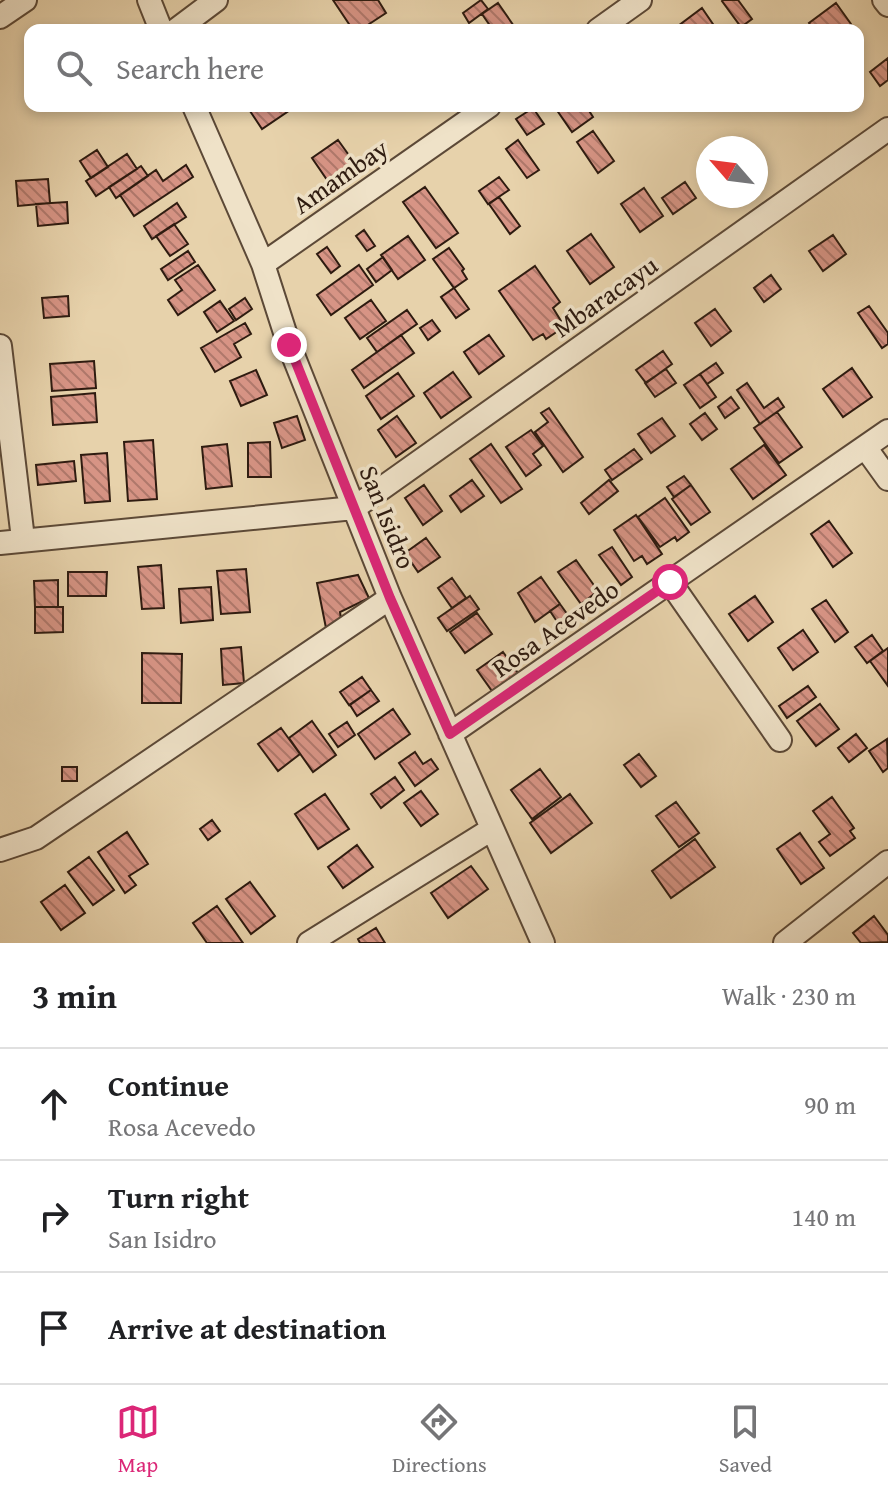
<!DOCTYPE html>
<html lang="en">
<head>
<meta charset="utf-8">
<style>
  body { margin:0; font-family:"Gentium Book Plus",serif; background:#f2f2f2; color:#202124 }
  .compass { position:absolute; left:696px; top:136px; width:72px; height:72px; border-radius:50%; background:#fff; box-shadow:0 4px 12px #0003; rotate:298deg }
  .stop { position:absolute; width:24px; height:24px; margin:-18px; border:6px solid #db2777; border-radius:50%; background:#fff }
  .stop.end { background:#db2777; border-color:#fff; box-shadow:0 2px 8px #0008 }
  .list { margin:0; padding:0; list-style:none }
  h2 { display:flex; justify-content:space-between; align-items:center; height:104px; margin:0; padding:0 32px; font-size:34px }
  h2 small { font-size:26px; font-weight:400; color:#757577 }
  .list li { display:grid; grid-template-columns:52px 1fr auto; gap:24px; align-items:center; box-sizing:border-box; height:112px; padding:0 32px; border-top:2px solid #e0e0e0 }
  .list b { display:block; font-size:30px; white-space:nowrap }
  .list p { margin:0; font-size:26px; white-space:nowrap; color:#757577 }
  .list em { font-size:26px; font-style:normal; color:#757577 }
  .icon { flex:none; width:44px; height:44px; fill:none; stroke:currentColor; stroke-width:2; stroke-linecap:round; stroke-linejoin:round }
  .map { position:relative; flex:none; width:888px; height:943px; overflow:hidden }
  .search { position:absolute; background:#fff; box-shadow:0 4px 12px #0003; left:24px; right:24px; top:24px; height:88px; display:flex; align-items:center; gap:20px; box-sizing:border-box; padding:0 28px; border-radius:16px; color:#757577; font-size:30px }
  .sheet { height:440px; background:#fff }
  nav { display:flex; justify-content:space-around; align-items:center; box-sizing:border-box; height:112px; border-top:2px solid #e0e0e0; background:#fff; font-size:22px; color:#757577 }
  nav a { display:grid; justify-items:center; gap:4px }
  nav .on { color:#db2777 }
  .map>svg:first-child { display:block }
  .building { fill:url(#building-back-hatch); stroke:#2e1b10; stroke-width:2 }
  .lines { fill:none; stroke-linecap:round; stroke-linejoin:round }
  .minor-casing { stroke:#5c4937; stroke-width:26 }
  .minor { stroke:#efe2c8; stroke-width:22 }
  .route { stroke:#db2777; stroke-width:10 }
  .labels { text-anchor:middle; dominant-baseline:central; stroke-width:7; stroke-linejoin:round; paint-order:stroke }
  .street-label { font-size:26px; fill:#2e1b10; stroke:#efe2c8 }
</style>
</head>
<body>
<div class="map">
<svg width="888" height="943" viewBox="0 0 888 943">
  <defs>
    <pattern id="building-back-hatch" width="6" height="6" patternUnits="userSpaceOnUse" patternTransform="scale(2)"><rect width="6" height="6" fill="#d79485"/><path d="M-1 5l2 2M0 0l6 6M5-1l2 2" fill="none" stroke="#af786b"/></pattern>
  </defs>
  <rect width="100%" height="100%" fill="#e7d2ab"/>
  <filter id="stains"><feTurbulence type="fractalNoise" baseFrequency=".0025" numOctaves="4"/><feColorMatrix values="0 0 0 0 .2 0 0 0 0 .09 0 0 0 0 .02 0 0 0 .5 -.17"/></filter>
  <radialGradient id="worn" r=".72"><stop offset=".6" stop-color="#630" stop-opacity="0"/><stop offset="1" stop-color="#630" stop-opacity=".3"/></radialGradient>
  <!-- building -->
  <path class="building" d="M333,0H378L386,13L360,30H353Z
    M481,0L488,9L469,23L463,13Z
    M723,0H738L752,19L741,27L722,1Z
    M498,3L516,29L514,30H493L482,14Z
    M836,3L851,24L843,30H814L809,23Z
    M702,8L717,30H681L678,26Z
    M888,58V80L880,86L870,72Z
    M251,106H296L262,129L248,108Z
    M554,106H586L593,117L572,132Z
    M533,108L544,124L527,135L516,119Z
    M593,131L614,161L598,173L577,142Z
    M338,140L361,172L334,190L312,158Z
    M518,140L539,170L527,178L506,149Z
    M97,150L108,167L91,178L80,161Z
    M127,154L137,169L96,196L86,181Z
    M186,165L193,177L134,216L120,195L156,170L163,181Z
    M141,166L148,176L116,198L109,187Z
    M499,177L509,190L488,204L479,191Z
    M48,179L50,203L18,206L16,181Z
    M685,182L696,198L673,214L662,198Z
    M425,187L458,233L436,248L403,202Z
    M644,188L663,216L640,232L621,204Z
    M499,197L520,226L510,234L489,204Z
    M67,202L68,223L38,226L36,204Z
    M177,203L186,217L152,239L144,226Z
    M174,224L188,244L170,256L156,236Z
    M364,230L375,246L367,251L356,236Z
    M591,234L614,267L590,284L567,251Z
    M833,235L846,254L823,271L809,251Z
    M408,236L425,260L398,279L381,255Z
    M327,247L340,266L331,273L317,254Z
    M449,248L464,269L462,271L467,279L454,288L433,259Z
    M188,251L195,262L168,280L161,269Z
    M383,257L392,270L376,282L367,269Z
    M198,265L215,290L178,315L168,300L182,290L175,280Z
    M359,265L373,285L331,315L317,295Z
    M535,266L560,302L553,308L561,321L554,325L558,331L546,339L543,334L533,340L499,291Z
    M771,275L781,289L764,302L754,288Z
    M454,288L469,309L456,318L441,297Z
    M68,296L69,316L44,318L42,298Z
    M245,298L252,309L236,320L229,309Z
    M371,300L386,321L360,339L345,318Z
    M220,301L234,321L217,332L204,312Z
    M869,306L888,333V344L882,348L858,313Z
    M715,309L731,331L711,346L695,323Z
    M407,310L417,324L377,352L367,338Z
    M432,320L440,331L428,340L420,328Z
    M245,323L251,334L234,344L241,357L215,372L201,348Z
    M401,335L414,353L364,388L352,370Z
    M489,335L504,356L479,374L464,352Z
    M663,351L672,364L646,383L636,370Z
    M94,361L96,388L52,391L50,364Z
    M716,363L723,373L707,384L700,374Z
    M852,368L872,397L843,417L823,389Z
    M666,369L676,383L655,397L645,383Z
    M256,370L267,395L241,406L230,381Z
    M453,372L471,397L441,418L424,393Z
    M398,373L414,396L381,419L366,396Z
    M700,374L716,397L700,408L684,385Z
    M747,383L764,408L778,398L784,407L760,424L737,390Z
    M95,393L97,422L53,425L51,397Z
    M731,397L739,408L725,418L718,407Z
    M549,408L583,457L563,472L535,432L548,422L541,413Z
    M777,412L802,447L779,463L754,428Z
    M705,413L717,429L702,440L690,424Z
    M297,416L305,440L282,448L274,423Z
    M397,416L416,443L396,457L378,430Z
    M662,418L675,436L651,453L638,434Z
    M531,430L543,446L533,454L541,465L526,476L506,447Z
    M153,440L157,499L128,501L124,442Z
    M270,442L271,477H248V443Z
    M227,444L232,486L206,489L202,447Z
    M491,444L522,489L501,503L470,459Z
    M764,445L786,475L753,499L731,469Z
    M634,449L642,459L612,480L605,470Z
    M107,453L110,501L85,503L81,455Z
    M74,461L76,481L38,485L36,465Z
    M684,476L691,485L674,497L667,487Z
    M472,480L484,496L461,512L450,496Z
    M609,480L618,491L589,514L581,503Z
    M424,485L442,511L423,525L405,498Z
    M691,485L710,512L691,525L672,499Z
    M665,498L689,532L677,541L675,537L660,547L638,517Z
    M636,515L662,554L647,564L642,556L634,561L614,530Z
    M829,521L852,553L833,567L811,534Z
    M426,538L440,557L418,572L405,553Z
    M612,547L632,577L621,585L599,555Z
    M576,560L598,591L581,604L558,572Z
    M161,565L164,608L142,609L138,567Z
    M246,569L250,612L221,614L217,571Z
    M68,572H107L106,596H68Z
    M358,575L369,598L340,612L342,625L326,628L317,583Z
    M541,577L560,604L535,622L518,593Z
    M452,578L466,598L452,608L438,588Z
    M58,580V607H35L34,581Z
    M211,587L213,620L181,623L179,589Z
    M470,596L479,609L447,631L438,618Z
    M755,596L773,622L748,641L729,614Z
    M826,600L848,632L835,642L812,609Z
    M560,604L575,625L564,632L550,611Z
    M35,607H63V632L35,633Z
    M477,613L492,634L465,653L450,632Z
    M803,630L818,652L793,670L778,648Z
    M872,635L883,651L867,663L855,647Z
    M241,647L244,683L223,685L221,649Z
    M888,648V686L870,661Z
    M503,652L518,673L492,691L477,670Z
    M142,653L182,654L181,703H142Z
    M362,677L371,690L349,705L340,692Z
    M808,686L816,697L787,718L779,706Z
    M371,690L379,701L357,716L350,705Z
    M820,704L839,729L816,746L797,721Z
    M393,709L410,734L375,759L358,734Z
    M312,721L336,755L313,772L289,738Z
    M347,722L355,735L338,747L329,734Z
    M281,728L300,754L278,771L258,744Z
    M856,734L867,748L849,762L838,748Z
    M887,739L888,768L883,772L869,751Z
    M415,752L423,764L431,759L438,769L415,786L399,763Z
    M639,754L656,776L641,787L624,765Z
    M62,767H77V781H62Z
    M540,769L561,797L532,819L511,790Z
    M395,777L404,790L381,808L371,794Z
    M421,791L438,814L421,826L404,803Z
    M325,794L349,829L318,849L295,814Z
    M570,794L592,823L551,853L530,823Z
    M832,797L854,828L850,831L855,838L830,856L819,842L830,834L813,811Z
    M676,802L699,833L679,847L656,816Z
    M212,820L220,831L208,840L200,829Z
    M127,832L148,864L129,876L136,885L125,893L98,852Z
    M800,833L824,868L801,884L777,849Z
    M695,839L715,867L671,898L652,871Z
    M357,845L373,867L343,888L328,867Z
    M89,857L114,890L93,905L68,872Z
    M471,866L488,889L448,918L431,893Z
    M250,882L275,916L251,934L226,899Z
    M65,885L85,913L61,930L41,902Z
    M217,906L243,943H207L193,923Z
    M874,916L888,935V942L861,943L853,933Z
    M376,928L385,943H360L358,939Z"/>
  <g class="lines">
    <defs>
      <path id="minor" d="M149,0L161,30
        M884,0L888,5
        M0,17L25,0
        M176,30L216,0
        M598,30L640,0
        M194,106L263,264L289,345L390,598L543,943
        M263,264L489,106
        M0,346L23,539
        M865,447L888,479
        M0,543L354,508L888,129
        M670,582L780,740
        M450,734L888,431
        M0,850L36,838L390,598
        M309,943L492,829
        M785,943L888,862"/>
    </defs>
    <!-- minor casing -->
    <use href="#minor" class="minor-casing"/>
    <!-- minor -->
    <use href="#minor" class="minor"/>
  </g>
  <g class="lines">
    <!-- route -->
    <path class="route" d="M289,345L390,598L450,734L670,582"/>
  </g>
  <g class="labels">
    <!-- street labels -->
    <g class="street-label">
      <text transform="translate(340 176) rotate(-35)">Amambay</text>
      <text transform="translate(605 296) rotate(-35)">Mbaracayu</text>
      <text transform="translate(388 517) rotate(68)">San Isidro</text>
      <text transform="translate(555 628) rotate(-35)">Rosa Acevedo</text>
    </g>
  </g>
  <rect width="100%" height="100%" filter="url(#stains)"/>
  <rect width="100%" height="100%" fill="url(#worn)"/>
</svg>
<svg class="compass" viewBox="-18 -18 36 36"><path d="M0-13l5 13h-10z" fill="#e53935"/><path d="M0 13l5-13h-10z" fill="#757577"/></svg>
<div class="stop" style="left:670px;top:582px"></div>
<div class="stop end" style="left:289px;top:345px"></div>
<div class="search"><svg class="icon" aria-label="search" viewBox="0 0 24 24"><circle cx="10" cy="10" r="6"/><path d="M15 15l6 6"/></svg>Search here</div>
</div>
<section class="sheet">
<h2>3 min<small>Walk · 230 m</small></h2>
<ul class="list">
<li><svg class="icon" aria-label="ahead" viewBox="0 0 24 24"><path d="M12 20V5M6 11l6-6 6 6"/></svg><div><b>Continue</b><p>Rosa Acevedo</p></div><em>90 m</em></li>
<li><svg class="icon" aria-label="right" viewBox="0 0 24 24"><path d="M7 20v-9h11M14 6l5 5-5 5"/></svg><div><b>Turn right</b><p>San Isidro</p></div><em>140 m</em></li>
<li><svg class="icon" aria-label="arrive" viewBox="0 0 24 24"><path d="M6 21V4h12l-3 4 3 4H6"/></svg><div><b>Arrive at destination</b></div></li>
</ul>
</section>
<nav>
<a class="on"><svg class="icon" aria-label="map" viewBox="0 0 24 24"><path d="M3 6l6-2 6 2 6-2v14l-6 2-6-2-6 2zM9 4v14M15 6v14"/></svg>Map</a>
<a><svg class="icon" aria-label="directions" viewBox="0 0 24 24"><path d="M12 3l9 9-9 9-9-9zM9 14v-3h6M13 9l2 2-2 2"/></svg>Directions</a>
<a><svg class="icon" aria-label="saved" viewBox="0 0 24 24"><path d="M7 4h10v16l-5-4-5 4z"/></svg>Saved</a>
</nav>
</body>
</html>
